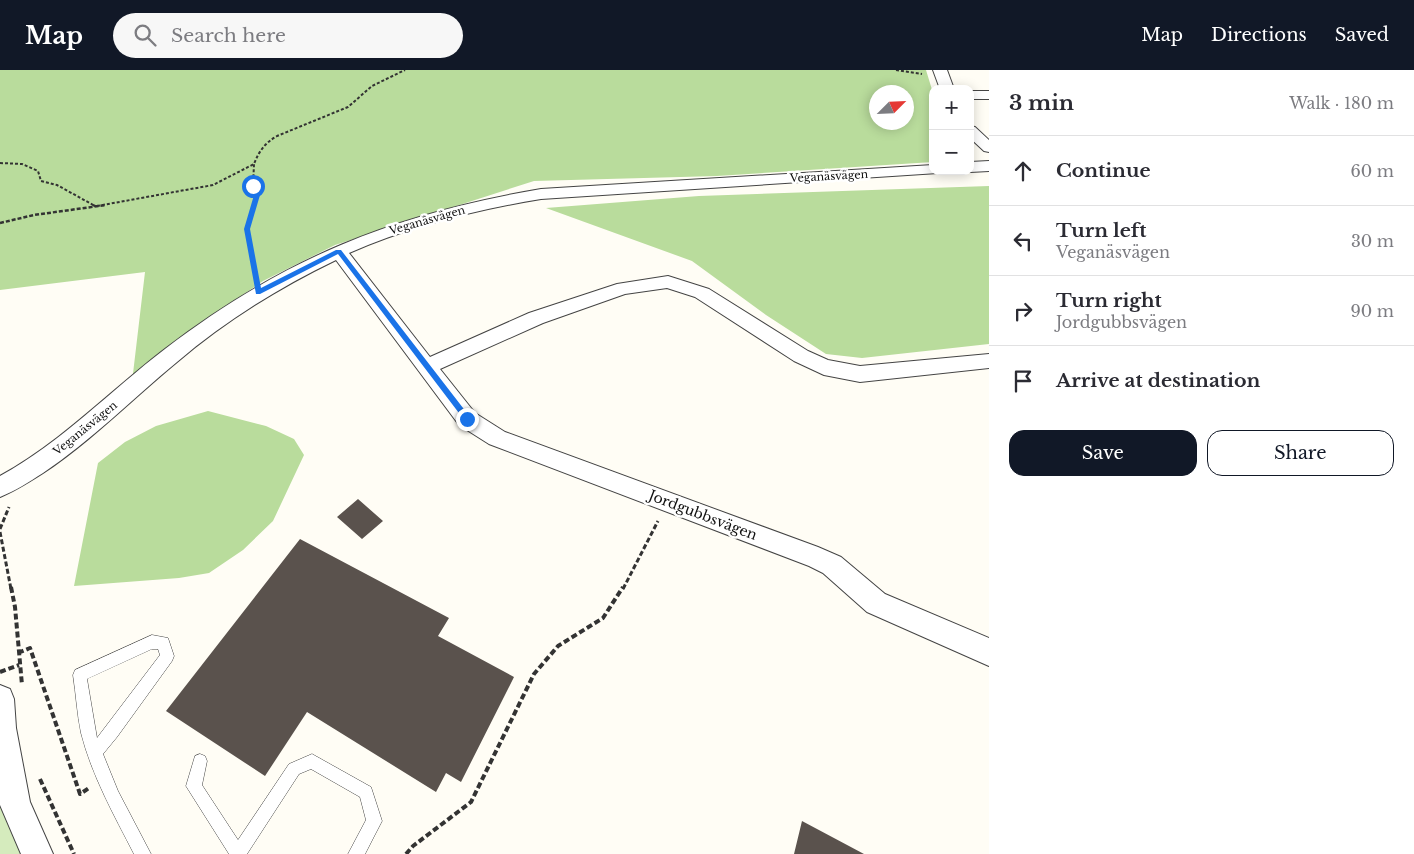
<!DOCTYPE html>
<html lang="en">
<head>
<meta charset="utf-8">
<style>
  body { margin:0; font-family:"Libre Baskerville",serif; background:#f7f7f7; color:#2b2b33 }
  .controls { position:absolute; right:15px; top:15px; display:grid; overflow:hidden; border-radius:10px; box-shadow:0 2px 12px #0003 }
  .controls button { width:45px; height:45px; display:grid; place-items:center; padding:0; border:0; border-bottom:1px solid #e1e1e2; background:#fff; color:#2b2b33; font:25px sans-serif }
  .compass { position:absolute; left:869px; top:15px; width:45px; height:45px; border-radius:50%; background:#fff; box-shadow:0 2px 12px #0003; rotate:66deg }
  .stop { position:absolute; width:15px; height:15px; margin:-11px; border:4px solid #1a73e8; border-radius:50%; background:#fff }
  .stop.end { background:#1a73e8; border-color:#fff; box-shadow:0 1px 5px #0008 }
  .list { margin:0; padding:0; list-style:none }
  h2 { display:flex; justify-content:space-between; align-items:center; height:65px; margin:0; padding:0 20px; font-size:21px }
  h2 small { font-size:16px; font-weight:400; color:#7c7c81 }
  .list li { display:grid; grid-template-columns:32px 1fr auto; gap:15px; align-items:center; box-sizing:border-box; height:70px; padding:0 20px; border-top:1px solid #e1e1e2 }
  .list b { display:block; font-size:19px; white-space:nowrap }
  .list p { margin:0; font-size:16px; white-space:nowrap; color:#7c7c81 }
  .list em { font-size:16px; font-style:normal; color:#7c7c81 }
  .actions { display:flex; gap:10px; padding:15px 20px }
  .actions a { flex:1; padding:11px 0; border:1px solid #111827; border-radius:15px; text-align:center; font-size:18px; color:#111827 }
  .actions .main { background:#111827; color:#fff }
  .icon { flex:none; width:28px; height:28px; fill:none; stroke:currentColor; stroke-width:2; stroke-linecap:round; stroke-linejoin:round }
  .map { position:relative; flex:none; width:989px; height:784px; overflow:hidden }
  header { display:flex; align-items:center; gap:30px; box-sizing:border-box; height:70px; padding:0 25px; background:#111827; color:#fff }
  header strong { font-size:24px }
  nav { display:flex; gap:28px; margin-inline-start:auto; font-size:18px }
  .search { width:350px; height:45px; background:#f7f7f7; display:flex; align-items:center; gap:12px; box-sizing:border-box; padding:0 18px; border-radius:28px; color:#7c7c81; font-size:19px }
  main { display:flex }
  aside { flex:1; background:#fff }
  .map>svg:first-child { display:block }
  .green { fill:#d5ebbd }
  .forest { fill:#b9dc9c; fill-rule:evenodd }
  .building { fill:#5a524d }
  .lines { fill:none; stroke-linecap:round; stroke-linejoin:round }
  .lane-casing { stroke:#444; stroke-width:1 }
  .street-casing { stroke:#444; stroke-width:2 }
  .path-far3 { stroke:#333; stroke-width:2; stroke-dasharray:3 2; stroke-linecap:butt }
  .path-far2 { stroke:#333; stroke-width:2.5; stroke-dasharray:4 2; stroke-linecap:butt }
  .path-far1 { stroke:#333; stroke-width:3; stroke-dasharray:5 2.5; stroke-linecap:butt }
  .path { stroke:#333; stroke-width:4; stroke-dasharray:6 3; stroke-linecap:butt }
  .lane { fill:#fff; fill-rule:evenodd }
  .street { fill:#fff; fill-rule:evenodd }
  .route { fill:#1a73e8 }
  .labels { text-anchor:middle; dominant-baseline:central; stroke-width:5; stroke-linejoin:round; paint-order:stroke }
  .far-street-label { font-size:11px; fill:#111; stroke:#fff }
  .street-label { font-size:14px; fill:#111; stroke:#fff }
</style>
</head>
<body>
<header>
<strong>Map</strong>
<div class="search"><svg class="icon" aria-label="search" viewBox="0 0 24 24"><circle cx="10" cy="10" r="6"/><path d="M15 15l6 6"/></svg>Search here</div>
<nav><a>Map</a><a>Directions</a><a>Saved</a></nav>
</header>
<main>
<div class="map">
<svg width="989" height="784" viewBox="0 0 989 784">
  <rect width="100%" height="100%" fill="#fffdf5"/>
  <!-- green -->
  <path class="green" d="M0,654L37,784H0Z"/>
  <!-- forest -->
  <path class="forest" d="M0,0H926L933,23V92L717,106L534,111L335,175L263,211L194,259L132,312L145,202L0,220ZM876,22H906V52H876Z
    M989,116V274L862,288L826,284L766,245L692,191L546,138L699,126Z
    M208,341L266,356L294,369L304,385L273,451L243,480L209,503L179,508L74,516L98,393L125,372L156,356Z"/>
  <!-- building -->
  <path class="building" d="M358,429L383,451L362,469L337,447Z
    M300,469L449,548L438,566L514,607L461,712L446,703L436,722L307,642L265,706L166,641Z
    M802,751L864,784H794Z"/>
  <g class="lines">
    <defs>
      <path id="lane" d="M152,565L168,568L174,586L172,591L117,667L103,684L118,721L151,784H134C114,745 92,706 81,663C77,644 76,624 73,605L75,600ZM152,579H158L160,585L97,668L87,609Z
        M200,684L205,686L207,691L202,715L238,770L289,694L312,684L371,717L382,751L365,784H348L366,750L360,727L311,699L299,704L247,784H229L186,716L195,686Z"/>
      <path id="street" d="M933,0H947L954,19H940Z
        M970,21H989V29H970Z
        M970,56L975,57L989,70V82L984,81L970,68Z
        M989,91V101L970,102L969,101H970V92Z
        M933,95V101H940L938,103L541,129C474,140 411,156 349,183L430,287L529,243L617,214L668,206L709,219L808,281L828,290L860,296L989,284V298L860,312L824,305L794,291L695,227L667,218L625,224L543,253L440,299L475,343L505,362L818,477L841,487L885,524L989,568V596L867,542L823,503L809,496L489,374L459,355L336,190C278,218 225,251 177,292C132,329 91,371 43,403C29,412 15,421 0,427V406C62,372 110,321 165,279C284,188 394,144 541,119Z
        M0,615L10,619L14,629L16,658L30,732L53,784H21L0,735Z"/>
    </defs>
    <!-- lane casing -->
    <use href="#lane" class="lane-casing"/>
    <!-- street casing -->
    <use href="#street" class="street-casing"/>
    <!-- path-far3 -->
    <path class="path-far3" d="M896,0L922,4
      M0,93L22,94L38,101L41,111L57,115L95,136
      M97,136L213,115L254,94C259,81 265,73 277,66L348,37L372,16L405,0
      M254,136L257,125L253,116L254,94"/>
    <!-- path-far2 -->
    <path class="path-far2" d="M93,135L95,136
      M254,135L247,159L255,205
      M0,153L34,145L106,135"/>
    <!-- path-far1 -->
    <path class="path-far1" d="M0,459L9,437
      M0,462L11,519
      M623,519L658,451"/>
    <!-- path -->
    <path class="path" d="M11,517L15,537L22,615
      M18,583L30,578L80,724L89,718
      M0,602L19,595
      M40,709L74,784
      M406,784L413,776L471,732L534,604L558,576L603,548L623,517"/>
    <!-- lane -->
    <use href="#lane" class="lane"/>
    <!-- street -->
    <use href="#street" class="street"/>
  </g>
  <!-- route -->
  <path class="route" d="M251,115H255L260,125L250,159L261,218L336,180H341L470,347V351H465L338,184L260,224H256L244,159L254,125Z"/>
  <g class="labels">
    <!-- far-street labels -->
    <g class="far-street-label">
      <text transform="translate(829 106) rotate(-3)">Veganäsvägen</text>
      <text transform="translate(427 150) rotate(-16)">Veganäsvägen</text>
      <text transform="translate(85 358) rotate(-39)">Veganäsvägen</text>
    </g>
    <!-- street labels -->
    <g class="street-label">
      <text transform="translate(703 445) rotate(21)">Jordgubbsvägen</text>
    </g>
  </g>
</svg>
<div class="controls">
<button>+</button>
<button>−</button>
</div>
<svg class="compass" viewBox="-18 -18 36 36"><path d="M0-13l5 13h-10z" fill="#e53935"/><path d="M0 13l5-13h-10z" fill="#7c7c81"/></svg>
<div class="stop" style="left:253px;top:116px"></div>
<div class="stop end" style="left:467px;top:349px"></div>
</div>
<aside>
<h2>3 min<small>Walk · 180 m</small></h2>
<ul class="list">
<li><svg class="icon" aria-label="ahead" viewBox="0 0 24 24"><path d="M12 20V5M6 11l6-6 6 6"/></svg><div><b>Continue</b></div><em>60 m</em></li>
<li><svg class="icon" aria-label="left" viewBox="0 0 24 24"><path d="M17 20v-9H6M10 6l-5 5 5 5"/></svg><div><b>Turn left</b><p>Veganäsvägen</p></div><em>30 m</em></li>
<li><svg class="icon" aria-label="right" viewBox="0 0 24 24"><path d="M7 20v-9h11M14 6l5 5-5 5"/></svg><div><b>Turn right</b><p>Jordgubbsvägen</p></div><em>90 m</em></li>
<li><svg class="icon" aria-label="arrive" viewBox="0 0 24 24"><path d="M6 21V4h12l-3 4 3 4H6"/></svg><div><b>Arrive at destination</b></div></li>
</ul>
<div class="actions"><a class="main">Save</a><a>Share</a></div>
</aside>
</main>
</body>
</html>
